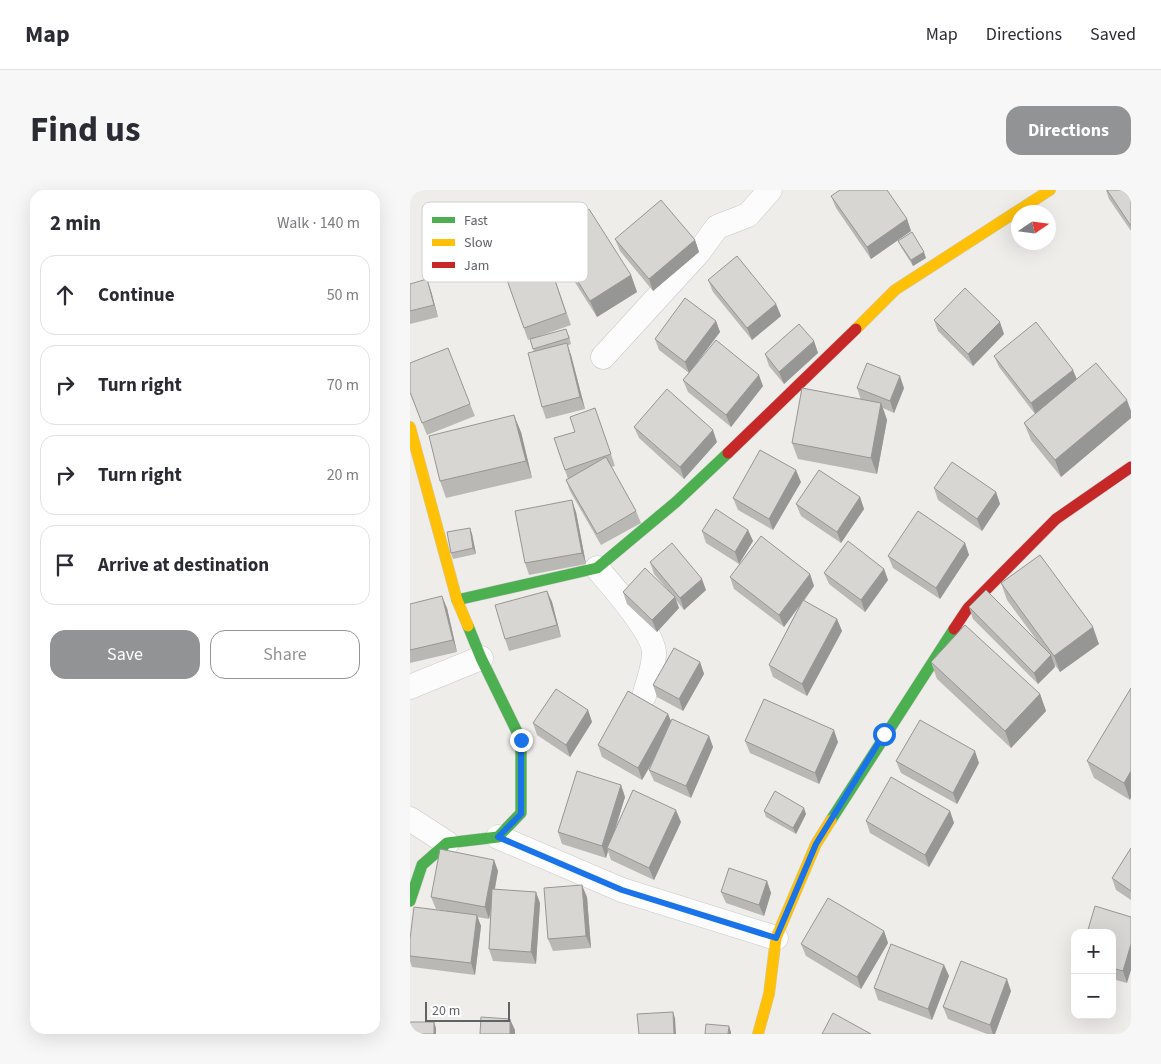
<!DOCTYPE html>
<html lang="en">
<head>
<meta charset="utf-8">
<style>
  body { margin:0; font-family:"Source Sans 3",sans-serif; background:#f7f7f7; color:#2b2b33 }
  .controls { position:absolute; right:15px; bottom:15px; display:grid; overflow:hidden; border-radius:10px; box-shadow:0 5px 20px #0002 }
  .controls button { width:45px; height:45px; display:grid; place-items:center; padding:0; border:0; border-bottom:1px solid #e1e1e2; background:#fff; color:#2b2b33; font:25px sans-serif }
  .compass { position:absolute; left:601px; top:15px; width:45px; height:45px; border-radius:50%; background:#fff; box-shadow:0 5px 20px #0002; rotate:77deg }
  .scale { position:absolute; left:15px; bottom:12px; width:85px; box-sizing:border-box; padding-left:5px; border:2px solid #5f6267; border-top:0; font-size:14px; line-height:18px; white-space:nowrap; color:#5f6267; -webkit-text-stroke:4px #fff; paint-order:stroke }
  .stop { position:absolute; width:15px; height:15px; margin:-11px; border:4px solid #1a73e8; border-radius:50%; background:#fff }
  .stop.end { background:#1a73e8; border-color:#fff; box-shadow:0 1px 5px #0008 }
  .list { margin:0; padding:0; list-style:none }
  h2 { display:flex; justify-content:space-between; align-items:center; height:65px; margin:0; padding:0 20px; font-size:21px }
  h2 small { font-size:16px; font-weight:400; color:#7c7c81 }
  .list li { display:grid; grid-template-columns:32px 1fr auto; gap:15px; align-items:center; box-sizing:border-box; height:80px; margin:0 10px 10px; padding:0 10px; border:1px solid #e1e1e2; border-radius:15px }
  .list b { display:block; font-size:19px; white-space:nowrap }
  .list em { font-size:16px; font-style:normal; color:#7c7c81 }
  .actions { display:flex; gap:10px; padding:15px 20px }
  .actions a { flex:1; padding:11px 0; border:1px solid #919395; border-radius:15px; text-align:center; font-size:18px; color:#919395 }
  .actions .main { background:#919395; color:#fff }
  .icon { flex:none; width:28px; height:28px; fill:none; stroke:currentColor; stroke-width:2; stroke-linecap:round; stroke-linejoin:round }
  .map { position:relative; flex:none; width:721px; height:844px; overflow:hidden; border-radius:15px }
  header { display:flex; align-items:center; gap:30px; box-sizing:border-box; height:70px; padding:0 25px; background:#fff; border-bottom:1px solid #e1e1e2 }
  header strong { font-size:24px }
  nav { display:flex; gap:28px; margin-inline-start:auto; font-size:18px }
  .intro { display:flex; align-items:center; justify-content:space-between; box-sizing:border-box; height:120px; padding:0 30px }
  h1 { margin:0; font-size:35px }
  .button { padding:12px 22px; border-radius:15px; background:#919395; color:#fff; font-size:18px; font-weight:700 }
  main { display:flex; gap:30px; padding:0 30px }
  aside { flex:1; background:#fff; border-radius:15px; box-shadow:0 5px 20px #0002 }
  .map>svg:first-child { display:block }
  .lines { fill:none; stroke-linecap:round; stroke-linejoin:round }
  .street-casing { stroke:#c9c9c9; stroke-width:25 }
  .fast-casing { stroke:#cbcbcb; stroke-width:12 }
  .slow-casing { stroke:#cbcbcb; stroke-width:12 }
  .jam-casing { stroke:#cbcbcb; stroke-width:12 }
  .street { stroke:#fcfcfc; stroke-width:24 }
  .fast { stroke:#4caf50; stroke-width:11 }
  .slow { stroke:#ffc107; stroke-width:11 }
  .jam { stroke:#c62828; stroke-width:11 }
  .wall { fill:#b9b8b5 }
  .shaded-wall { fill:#969694 }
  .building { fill:#d7d6d3; stroke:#969694 }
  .route { stroke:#1a73e8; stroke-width:6 }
  .key { fill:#fff; stroke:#cfd0d1; stroke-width:1 }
  .key-label { font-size:14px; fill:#5f6267 }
</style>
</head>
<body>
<header>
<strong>Map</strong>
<nav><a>Map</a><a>Directions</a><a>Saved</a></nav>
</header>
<div class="intro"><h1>Find us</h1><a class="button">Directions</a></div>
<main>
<aside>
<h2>2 min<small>Walk · 140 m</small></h2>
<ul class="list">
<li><svg class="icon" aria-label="ahead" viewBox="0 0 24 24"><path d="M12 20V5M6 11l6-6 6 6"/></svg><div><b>Continue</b></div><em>50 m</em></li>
<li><svg class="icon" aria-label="right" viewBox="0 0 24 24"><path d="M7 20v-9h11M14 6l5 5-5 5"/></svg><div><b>Turn right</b></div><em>70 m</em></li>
<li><svg class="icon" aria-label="right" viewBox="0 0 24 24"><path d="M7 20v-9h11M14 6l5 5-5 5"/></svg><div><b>Turn right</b></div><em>20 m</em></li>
<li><svg class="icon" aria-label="arrive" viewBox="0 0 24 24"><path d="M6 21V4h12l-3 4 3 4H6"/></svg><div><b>Arrive at destination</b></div></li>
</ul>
<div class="actions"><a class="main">Save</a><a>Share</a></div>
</aside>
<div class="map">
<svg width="721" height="844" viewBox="0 0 721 844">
  <rect width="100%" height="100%" fill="#eeedea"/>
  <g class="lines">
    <defs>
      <path id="street" d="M193,167L289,62L307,37L338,25L360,0
        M187,378C201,395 246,444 244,465C243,479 238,493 234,506
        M0,497L71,468
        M0,629L37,653
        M88,647L212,700L366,748"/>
      <path id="fast" d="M47,410L187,378L266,312L318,263
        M421,630L544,439
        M0,711L12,675L37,653L88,647L111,623V550L71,468L58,436"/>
      <path id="slow" d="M446,139L485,100L640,0
        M0,237L47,410L58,436
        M348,844L359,804L366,748L406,654L421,630"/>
      <path id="jam" d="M318,263L446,139
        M544,439L558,418L646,329L721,277"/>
    </defs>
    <!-- street casing -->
    <use href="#street" class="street-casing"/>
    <!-- fast casing -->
    <use href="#fast" class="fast-casing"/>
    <!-- slow casing -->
    <use href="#slow" class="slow-casing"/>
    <!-- jam casing -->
    <use href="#jam" class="jam-casing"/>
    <!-- street -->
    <use href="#street" class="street"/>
    <!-- fast -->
    <use href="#fast" class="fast"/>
    <!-- slow -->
    <use href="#slow" class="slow"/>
    <!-- jam -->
    <use href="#jam" class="jam"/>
  </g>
  <!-- wall -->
  <path class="wall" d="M696,0H721V41L699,9Z
    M421,6L497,29L501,41L461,69L426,18Z
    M139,45L221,85L227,102L187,127L145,61Z
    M205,49L285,50L289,62L243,101L210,61Z
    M488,51L516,68L503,76L491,57Z
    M133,55L161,135L127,147L159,145L161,154L157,156L161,165L175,219L136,229L132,217L124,162L120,149L118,150L90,70Z
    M298,90L366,114L371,126L342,150L303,102Z
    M0,94L21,101L28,127L0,134Z
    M524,130L594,144L563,176L528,141Z
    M306,131L310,142L289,170L353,196L321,237L278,202L273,190L279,183L249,160L245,149Z
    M404,151L408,163L374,194L359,176L355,164Z
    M584,166L667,189L721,221V228L651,287L621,250L614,233L625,224L589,177Z
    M447,198H494L484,223L473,218L477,230L467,284L388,269L382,253L451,210Z
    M0,203L60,214L65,226L17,245Z
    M185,218L205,276L201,277L226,321L231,333L191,355L160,301L156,290L158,289L144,248L165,242Z
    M224,237L307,252L274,289L229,248Z
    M111,242L122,288L36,308L30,291Z
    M391,292L363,340L328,320L323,308Z
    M524,298L586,302L590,314L572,341L528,310Z
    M450,307L454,319L431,353L391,326L386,314Z
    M166,322L176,374L119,385L115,373Z
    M60,338L62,344L66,364L43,369L41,363Z
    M338,340L343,351L329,374L296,353L292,341Z
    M555,353L559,365L530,409L483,378L478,366Z
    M240,372L296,400L274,420L265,409L269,418L247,442L217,414L213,402L258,400L244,384Z
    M474,379L478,390L455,422L419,394L414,383Z
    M400,384L404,396L394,411L427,429L432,441L397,506L363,487L359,475L391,413L374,437L324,399L320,387Z
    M591,393L689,454L650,482L645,475V477L628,494L563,429L559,417L628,452L597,410Z
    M137,401L142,412L151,447L99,461L95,449Z
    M0,414L37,418L47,462L0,473Z
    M290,472L294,484L273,521L247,507L243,495Z
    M521,472L630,504L636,521L601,558L527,489Z
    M721,498L720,610L684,588L677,571Z
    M178,520L182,532L160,567L127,545L123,533Z
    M258,524L261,532L299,546L303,557L281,608L244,591L239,580L246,566L232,590L192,567L188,555Z
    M335,551L428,552L409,594L340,563Z
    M486,571L569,573L547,614L491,583Z
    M211,595L215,607L204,643L271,632L244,690L201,670L198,661L196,668L152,654L148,642Z
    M354,621L396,624L386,644L356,627Z
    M540,621L544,633L519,677L460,643L456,631Z
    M721,658V710L706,700L702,688Z
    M84,670L88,681L85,699L130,713L126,774L83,771L79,759L81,720L79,729L67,727L71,736L65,785L2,777L0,771V749L37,721L26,719L21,707Z
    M357,691L361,703L354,726L316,713L311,702Z
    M177,707L181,758L143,761L138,749Z
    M721,727L717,793L702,789V743Z
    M474,741L478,753L451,799L396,766L391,754Z
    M534,775L539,786L522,830L468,810L464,798Z
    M601,801L585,844H577L538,829L533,817Z"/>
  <!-- shaded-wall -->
  <path class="shaded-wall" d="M497,29L501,41L461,69L457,57Z
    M285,50L289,62L243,101L239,89Z
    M514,62L516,68L503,76L501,70Z
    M221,85L227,102L187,127L180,111Z
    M17,89L21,101L28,127L24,115Z
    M366,114L371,126L342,150L337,138Z
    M306,131L310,142L279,183L275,172Z
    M590,132L594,144L563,176L558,164Z
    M404,151L408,163L374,194L369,182Z
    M157,153L161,165L175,219L170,207Z
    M663,180L668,192L626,225L621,213Z
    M349,185L353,196L321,237L316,225Z
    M490,186L494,198L484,223L480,211Z
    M717,210L721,221V228L651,287L645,270Z
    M471,213L477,230L467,284L461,268Z
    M104,225L111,242L122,288L116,271Z
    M303,240L307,252L274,289L270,277Z
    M386,280L391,292L363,340L359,329Z
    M586,302L590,314L572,341L567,329Z
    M450,307L454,319L431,353L427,342Z
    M162,310L166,322L176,374L172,363Z
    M60,338L62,344L66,364L63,358Z
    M338,340L343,351L329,374L325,362Z
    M555,353L559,365L530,409L526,398Z
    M474,379L478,390L455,422L451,410Z
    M400,384L404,396L374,437L369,425Z
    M292,389L296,400L274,420L270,408Z
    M137,401L142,412L151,447L147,435Z
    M32,406L37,418L47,462L43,450Z
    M265,407L269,418L247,442L242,430Z
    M427,429L432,441L397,506L392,494Z
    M683,437L689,454L650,482L644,466Z
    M641,465L645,477L628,494L624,483Z
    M290,472L294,484L273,521L269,509Z
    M630,504L636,521L601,558L595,541Z
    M178,520L182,532L160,567L156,555Z
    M258,524L263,536L232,590L228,578Z
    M424,540L428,552L409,594L405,583Z
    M299,546L303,557L281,608L276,596Z
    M565,561L569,573L547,614L543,603Z
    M721,581V608L720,610L714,593Z
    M211,595L215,607L199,659L197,658L198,661L196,668L192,656Z
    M394,618L396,624L386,644L383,638Z
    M266,620L271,632L244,690L239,678Z
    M540,621L544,633L519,677L515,665Z
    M84,670L88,681L79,729L75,717Z
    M357,691L361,703L354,726L349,715Z
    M172,695L177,707L181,758L176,746Z
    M126,702L130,713L126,774L121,762Z
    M67,725L71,736L65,785L61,773Z
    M474,741L478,753L451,799L447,787Z
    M721,754V780L717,793L713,781Z
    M534,775L539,786L522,830L518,819Z
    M597,789L601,801L585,844H583L580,835Z
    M263,822L265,828L266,844H264Z
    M100,829L105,840V844H100Z
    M24,832L26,838V844H24Z
    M319,836L321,842V844H318Z"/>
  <!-- building -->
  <path class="building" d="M430,0H477L497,29L457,57L421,6Z
    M697,0H721V36Z
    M251,10L285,50L239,89L205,49Z
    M179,19L221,85L180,111L139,45Z
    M502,42L514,62L501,70L488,51Z
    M133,55L156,123L114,138L90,70Z
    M327,66L366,114L337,138L298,90Z
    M17,89L24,115L0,121V94Z
    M555,98L590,132L558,164L524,130Z
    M275,108L306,131L275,172L245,149Z
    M626,132L663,180L621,213L584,166Z
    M389,134L404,151L369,182L355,164Z
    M156,139L159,148L123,159L120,149Z
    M306,150L349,185L316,225L273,190Z
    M157,153L170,207L132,217L118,163Z
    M38,158L60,214L12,233L0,202V173Z
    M457,173L490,186L480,211L447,198Z
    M686,173L717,210L645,270L614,233Z
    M392,198L471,213L461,268L382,253Z
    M257,199L303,240L270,277L224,237Z
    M185,218L201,264L155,280L144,248L165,242L160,227Z
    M104,225L116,271L30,291L19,246Z
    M350,260L386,280L359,329L323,308Z
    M196,267L226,321L187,344L156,290Z
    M542,272L586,302L567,329L524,298Z
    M409,280L450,307L427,342L386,314Z
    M162,310L172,363L115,373L105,321Z
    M306,319L338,340L325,362L292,341Z
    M508,321L555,353L526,398L478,366Z
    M60,338L63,358L41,363L37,342Z
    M351,346L400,384L369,425L320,387Z
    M438,351L474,379L451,410L414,383Z
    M262,353L292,389L270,408L240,372Z
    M630,365L683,437L644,466L591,393Z
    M235,378L265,407L242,430L213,402Z
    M576,400L641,465L624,483L559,417Z
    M137,401L147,435L95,449L85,415Z
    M32,406L43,450L0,460V414Z
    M393,410L427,429L392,494L359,475Z
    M555,435L630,504L595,541L521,472Z
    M264,458L290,472L269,509L243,495Z
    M721,498V581L714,593L677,571Z
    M146,499L178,520L156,555L123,533Z
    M218,501L258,524L228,578L188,555Z
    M354,509L424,540L405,583L335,551Z
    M262,529L299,546L276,596L239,580Z
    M510,530L565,561L543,603L486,571Z
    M167,581L211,595L192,656L148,642Z
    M481,587L540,621L515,665L456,631Z
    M223,600L266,620L239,678L197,658Z
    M365,601L394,618L383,638L354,621Z
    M721,658V701L702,688Z
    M30,659L84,670L75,717L21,707Z
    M319,678L357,691L349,715L311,702Z
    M172,695L176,746L138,749L134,698Z
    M82,699L126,702L121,762L79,759Z
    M418,708L474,741L447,787L391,754Z
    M685,716L721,727V754L713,781L702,778V743H677Z
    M4,717L67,725L61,773L0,766V749Z
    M481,754L534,775L518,819L464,798Z
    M551,771L597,789L580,835L533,817Z
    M263,822L264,844H229L227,824Z
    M423,823L461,844H412Z
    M71,827L100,829V844H70Z
    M0,832H24V844H0Z
    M296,834L319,836L318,844H295Z"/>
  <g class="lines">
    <!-- route -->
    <path class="route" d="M111,550V624L88,647L212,700L366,748L406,654L474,544"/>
  </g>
  <!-- legend -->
  <rect x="12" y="12" width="166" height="80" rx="8" class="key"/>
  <rect x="22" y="27" width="23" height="6" fill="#4caf50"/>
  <rect x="22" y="49" width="23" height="7" fill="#ffc107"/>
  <rect x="22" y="72" width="23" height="6" fill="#c62828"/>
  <g class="key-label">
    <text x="54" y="35">Fast</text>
    <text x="54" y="57">Slow</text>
    <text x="54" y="80">Jam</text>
  </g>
</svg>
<div class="controls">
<button>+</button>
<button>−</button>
</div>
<svg class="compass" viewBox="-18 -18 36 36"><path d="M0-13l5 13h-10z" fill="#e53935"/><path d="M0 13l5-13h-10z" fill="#7c7c81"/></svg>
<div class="scale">20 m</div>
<div class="stop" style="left:474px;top:544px"></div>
<div class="stop end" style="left:111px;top:550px"></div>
</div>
</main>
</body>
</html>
